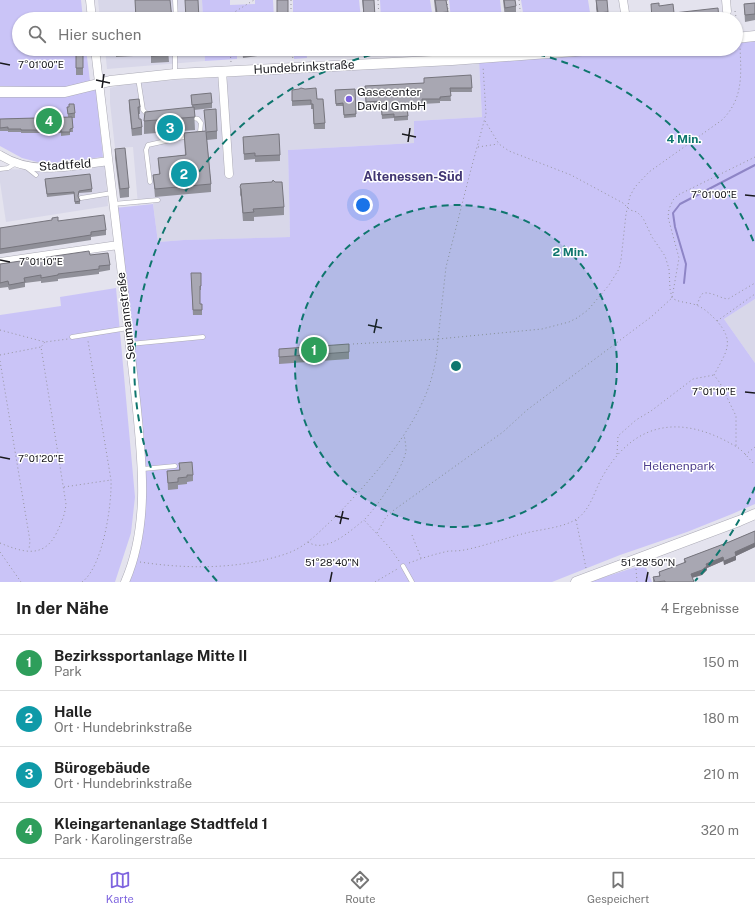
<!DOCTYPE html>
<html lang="de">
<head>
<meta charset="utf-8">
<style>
  body { margin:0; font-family:"Public Sans",sans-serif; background:#f2f2f2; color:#222 }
  .you { position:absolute; left:363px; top:205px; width:14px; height:14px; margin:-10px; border:3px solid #fff; border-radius:50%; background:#1a73e8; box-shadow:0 0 0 6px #1a73e833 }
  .badge { display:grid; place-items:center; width:26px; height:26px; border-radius:50%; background:#7e64df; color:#fff; font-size:13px; font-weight:700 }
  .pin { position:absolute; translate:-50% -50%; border:2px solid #fff; box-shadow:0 1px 4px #0006 }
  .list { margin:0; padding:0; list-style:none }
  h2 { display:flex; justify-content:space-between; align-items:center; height:52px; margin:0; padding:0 16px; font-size:17px }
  h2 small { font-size:13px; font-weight:400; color:#767676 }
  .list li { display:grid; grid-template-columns:26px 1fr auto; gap:12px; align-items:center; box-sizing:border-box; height:56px; padding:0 16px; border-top:1px solid #e0e0e0 }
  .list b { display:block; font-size:15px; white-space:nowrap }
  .list p { margin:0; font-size:13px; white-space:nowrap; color:#767676 }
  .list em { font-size:13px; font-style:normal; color:#767676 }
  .icon { flex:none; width:22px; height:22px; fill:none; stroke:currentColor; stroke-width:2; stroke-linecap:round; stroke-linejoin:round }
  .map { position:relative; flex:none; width:755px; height:582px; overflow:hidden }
  .search { position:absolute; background:#fff; box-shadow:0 1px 3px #0004; left:12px; right:12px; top:12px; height:44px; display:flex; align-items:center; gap:10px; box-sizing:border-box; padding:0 14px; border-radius:22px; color:#767676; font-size:15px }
  .sheet { height:276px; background:#fff }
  nav { display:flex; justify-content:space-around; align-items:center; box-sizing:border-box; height:56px; border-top:1px solid #e0e0e0; background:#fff; font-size:11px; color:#767676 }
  nav a { display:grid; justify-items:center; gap:2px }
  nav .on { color:#7e64df }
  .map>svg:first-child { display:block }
  .built { fill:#d8d7e9 }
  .green { fill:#cac4f7 }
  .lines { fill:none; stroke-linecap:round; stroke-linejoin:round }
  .stream { stroke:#8e85c6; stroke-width:2 }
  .service-casing { stroke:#acabb6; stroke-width:5 }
  .minor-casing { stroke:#acabb6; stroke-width:9 }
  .tertiary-casing { stroke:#acabb6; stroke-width:11 }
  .path { stroke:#95949c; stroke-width:1; stroke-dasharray:1 3; stroke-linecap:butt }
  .service { stroke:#fff; stroke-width:4 }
  .minor { stroke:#fff; stroke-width:8 }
  .tertiary { stroke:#fff; stroke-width:10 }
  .wall { fill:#909099 }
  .shaded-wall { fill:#76757d }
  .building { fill:#a8a7b2; stroke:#76757d }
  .ticks { fill:none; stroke:#19191d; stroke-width:1.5 }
  .ring { fill:none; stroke:#0f766e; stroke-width:2; stroke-dasharray:7 5 }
  .poi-dot { fill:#7e64df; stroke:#fff; stroke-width:1.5 }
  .labels { text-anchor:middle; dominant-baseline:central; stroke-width:3; stroke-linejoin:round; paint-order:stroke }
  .street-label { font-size:12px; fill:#19191d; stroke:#fff }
  .poi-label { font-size:12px; fill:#19191d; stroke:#fff; text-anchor:start }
  .park-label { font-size:12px; fill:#4f3f8d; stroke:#fff }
  .neighbourhood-label { font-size:13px; font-weight:bold; fill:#423773; stroke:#fff }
  .ticks-label { font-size:10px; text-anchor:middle; fill:#19191d; stroke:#fff; stroke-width:3; stroke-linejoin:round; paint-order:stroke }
  .centre { fill:#0f766e; stroke:#fff; stroke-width:2 }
  .ring-label { font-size:12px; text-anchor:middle; font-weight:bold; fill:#0f766e; stroke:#fff; stroke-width:3; stroke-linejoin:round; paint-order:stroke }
</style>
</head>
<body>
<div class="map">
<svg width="755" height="582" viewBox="0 0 755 582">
  <rect width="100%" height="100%" fill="#e4e3ee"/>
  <!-- built -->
  <path class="built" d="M98,0H202L203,19H100Z
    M105,49H204L205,61L107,69Z
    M479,61L482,117L414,121V143L288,150L290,237L184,240L158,242L153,203L138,205L133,147L115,148L110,103V88L128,83Z
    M105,164L108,206L6,222L0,182V169L44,170Z
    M755,299V363L724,319Z"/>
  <!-- green -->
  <path class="green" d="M0,0H81L83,19H19V49H86L90,81L64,88L0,86Z
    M202,0H230V5L255,4V0H273L274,19H203Z
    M293,0H359L361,19H293Z
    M380,0H430L433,19H381Z
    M449,0H500L502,19H451Z
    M521,0H588L591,19H524Z
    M755,39V299L724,319L755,363V504L732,514L687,532L620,555L552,582H125L144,497L115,208L153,204L158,242L184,240L290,237L288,150L414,143V121L482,117L479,61L629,49H736V42Z
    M204,49H237V59L205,61Z
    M294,49H306L307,58L294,59Z
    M96,90L103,157L45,164L22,158L0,146V96L64,95Z
    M116,288L135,497L131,533L115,582H0V315L61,306L60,297Z
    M644,563L652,582H589L639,566Z"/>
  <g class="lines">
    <!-- stream -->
    <path class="stream" d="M684,283L686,264L675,227L673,213L680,204L755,165"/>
    <defs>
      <path id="service" d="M175,0L176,19
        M175,73V49
        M138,78L143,110L149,116
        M189,117L198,119L201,123L200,132L197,134
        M26,167L36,175
        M0,169L8,168L16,163
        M150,182L146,150L148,145L188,136
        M81,198L112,193
        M113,204L158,200
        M72,337L128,328
        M130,344L203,337
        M143,469L175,466
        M403,566L412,582"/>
      <path id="minor" d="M90,0L92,19
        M623,0L626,19
        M726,0L727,11
        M95,49C105,130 114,211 124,292C128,328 132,364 136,400C142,460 150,525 125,582
        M222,71L229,174
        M0,155C33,176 71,166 108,161
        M0,262L118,245"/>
      <path id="tertiary" d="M736,38L755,36
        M0,92H65L110,81L175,74L452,60L602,49
        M576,582L739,521L755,514"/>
    </defs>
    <!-- service casing -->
    <use href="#service" class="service-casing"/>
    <!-- minor casing -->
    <use href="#minor" class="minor-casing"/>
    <!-- tertiary casing -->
    <use href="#tertiary" class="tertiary-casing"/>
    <!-- path -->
    <path class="path" d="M291,0V19
      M378,0L379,19
      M447,0L449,19
      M519,0L521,19
      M735,11L738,29
      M229,19L228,16L254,0
      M230,49L231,62
      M292,49L293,60
      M378,49L379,54
      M485,121L499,144L509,151L571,175L623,203L630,210L637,212L643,218L652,237L665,256L669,269L670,289L672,298C680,303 688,302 696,305C704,308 710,314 716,320C736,342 726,352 714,375L720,383L736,416V446
      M478,147L498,144
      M697,305L700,297L703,293C713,292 719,298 728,299L755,283
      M717,321L755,294
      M0,330L45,342L68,339
      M353,344L438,339L446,267L470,173L486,114L483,66
      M0,355L41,347
      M0,361L30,541L29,549
      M617,454L618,436L636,420L651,411L693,379L714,375
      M745,455L755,447
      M64,487L111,480
      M576,520L586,568
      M377,533L386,517L394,510L503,432L527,410L651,317L672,298L679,258L668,217L669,209L673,200L678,195L755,157
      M412,535L421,558
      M308,542C326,554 350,531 364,520
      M0,543C22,552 43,559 56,534C61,524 65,515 66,504L41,347L45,342
      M0,552L21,582
      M399,561L390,548L364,520C378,506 402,470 406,451C406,445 405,440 404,435
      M140,562C180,568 220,569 260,561C272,558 286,555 297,549C310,542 320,531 330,522C364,488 408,439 426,394C433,377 437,358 438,339L542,329L569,322L577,318L588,310L609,285L619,269L621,260L626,214L630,196L635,187L649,172L722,120C744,98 741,74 740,46
      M409,563C422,558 435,554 449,551C454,551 459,551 464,550C485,546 505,538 526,533C542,529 561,528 575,520C591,511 595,488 604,474C636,420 683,415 735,446C742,449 749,459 755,465
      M636,569L637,582
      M82,582C103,567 112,504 111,480L88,341
      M375,582L399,568"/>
    <!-- service -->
    <use href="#service" class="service"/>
    <!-- minor -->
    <use href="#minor" class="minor"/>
    <!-- tertiary -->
    <use href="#tertiary" class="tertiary"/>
  </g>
  <!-- wall -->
  <path class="wall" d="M135,0H170L172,19H136Z
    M362,0H374L375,19H364Z
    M434,0H446L448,12V19H436Z
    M503,0H515L516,6V17L505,18Z
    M596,0L608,12V19H598L596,9Z
    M755,3V20L745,22L744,4Z
    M76,49H83V75H76Z
    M116,49H168L169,62L151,63V55L116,57Z
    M187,49H200V53H187Z
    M242,49H279V53L243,58Z
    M312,49H351L313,54Z
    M471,75L472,92H450L451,101H440V103L422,104V108H416V110L408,111V120L394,121V118L382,119L381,105L366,106L365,86L424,83Z
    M355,89L356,117L344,118L343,106H336L335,90Z
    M292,90L317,99L325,123V129H314L313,109H311V105L292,106Z
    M191,95L212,103V108L194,110L195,130L144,134V121L192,107Z
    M129,100L140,107V114H138L139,119L142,127V135L132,136L129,107Z
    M67,107L75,113V118H72L73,132H70V135L61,136V133L43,134V133H21V132H8V131H0V119L68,117Z
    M204,110L217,131V139L207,140L211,184V192L155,197L153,175L159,174L158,158L185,155L184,133L206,131Z
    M243,137L280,155V161L255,162V159L244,160Z
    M115,149L129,188V197L120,198L115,158Z
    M45,181L92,189V192L79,193L78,197L80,201V204H75L74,194L47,197Z
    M275,182L284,207V215L254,217V221H243L241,197L240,195V187Z
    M58,221L106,230V235L91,237V240L0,254V228Z
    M90,255L110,265V270L99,272V274L58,279V281L41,283V281L25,283V287L9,290L8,287L0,288V264Z
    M201,273V290H200V304H202V315H193L191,278Z
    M279,349L349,352V359L279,364Z
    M179,463L193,475V481L187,482V484L178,485V489L168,490L167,471L179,470Z
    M755,531V547L736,556V560L724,565L723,561L707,568V570L702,575L692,578L694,582H653V577L659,576V572L684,563V559L729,542Z"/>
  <!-- shaded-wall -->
  <path class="shaded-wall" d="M755,543V547L736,556V560L724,565V561L735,552Z
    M723,557V561L707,568V570L702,575L691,578V574L706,564Z"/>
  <!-- building -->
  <path class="building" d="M135,0H170L172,19H159V17H148V19H136Z
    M185,0H198L199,19H186Z
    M277,0H288V19H277Z
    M363,0H374L375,17L364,18Z
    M435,0H446L448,12L437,13Z
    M504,0H515L516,6L505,8Z
    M596,0H607L608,12L598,13Z
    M659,3V6L673,4L674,13L718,8L719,19H652L651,4Z
    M755,3V14L745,15L744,4Z
    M588,14L589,19H550Z
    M76,49H83V68H76Z
    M151,49H168L169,55L151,56Z
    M471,75L472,88H450L451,96L440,97V99H422V104H415L416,106L407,107L408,116L394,117V114L382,115L381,101L366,102L365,86L424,83V78Z
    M301,88L305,89L316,88L317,99H323L325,123L314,124L313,104H311V100L292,101V90L299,89Z
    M355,89L356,114L344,115L343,103L336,104L335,90Z
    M211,93L212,103L192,105L191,95Z
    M139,99L140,107H138L139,119H141L142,127L132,129L129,100Z
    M69,104H74L75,113L68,114L67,107H69Z
    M194,107L195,117L144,121L145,112L183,108Z
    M216,109L217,131L206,132L211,184L155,189L153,175L160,174L158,158L186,155L184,133L206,131L204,110Z
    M72,117L73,128L70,129V132H61V129L43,131V130H21V129H8V127L0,128V119Z
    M279,134L280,155L255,156V153L244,154L243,137Z
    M125,148L129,188L120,189L115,149Z
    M90,174L92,189L79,191L78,196L80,201L75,202L74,192L47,194L45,179Z
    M273,180L275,182H282L284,207L253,209L254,212L243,213L241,189L240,187L241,184L272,182Z
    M104,215L106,230L91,232V235L0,249V228L52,220V218L58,217V221Z
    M89,251L90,255L108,253L110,265L99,266V269L58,274V275L41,278V275L24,278L25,282L9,285L8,281L0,283V264Z
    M191,273H201V286H200V304H202V310H193Z
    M349,344V352L279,357V349Z
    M192,462L193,475H187V477L178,478V482L168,483L167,471L180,470L179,463Z
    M755,531V543L735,552L736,556L724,561L723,557L706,564L707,566L702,570L691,574L694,582H665V581L655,582L653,577L660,576L659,572L686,562L684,559L729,542Z"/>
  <!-- ticks -->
  <path class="ticks" d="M0,63L10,65M96,80L110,83M102,88L104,74M402,134L416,137M408,142L410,128M745,195L755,196M0,260L10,262M368,325L382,328M374,333L377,319M745,392L755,393M0,457L10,459M335,516L349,519M340,524L343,511M330,582L332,572M646,582L648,572"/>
  <!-- distance rings -->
  <circle cx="456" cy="366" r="161" fill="#0f766e" fill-opacity=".12"/>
  <g class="ring">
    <circle cx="456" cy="366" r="161"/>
    <path d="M755 487A322 322 0 0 1 695 581M217 581A322 322 0 0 1 397 49M515 49A322 322 0 0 1 755 245"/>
  </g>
  <!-- markers -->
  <circle class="poi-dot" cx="349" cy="99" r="4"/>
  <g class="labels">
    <!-- street labels -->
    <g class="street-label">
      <text transform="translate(304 67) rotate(-3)">Hundebrinkstraße</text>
      <text transform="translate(65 165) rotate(-4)">Stadtfeld</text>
      <text transform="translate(126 316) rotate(-97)">Seumannstraße</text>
    </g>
    <!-- poi labels -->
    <g class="poi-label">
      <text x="357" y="92">Gasecenter<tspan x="357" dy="14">David GmbH</tspan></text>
    </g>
    <!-- park labels -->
    <g class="park-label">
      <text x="679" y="466">Helenenpark</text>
    </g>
    <!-- neighbourhood labels -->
    <g class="neighbourhood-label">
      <text x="413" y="176">Altenessen-Süd</text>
    </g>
  </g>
  <g class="ticks-label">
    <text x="41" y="68">7°01'00"E</text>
    <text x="714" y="198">7°01'00"E</text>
    <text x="41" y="265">7°01'10"E</text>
    <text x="714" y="395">7°01'10"E</text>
    <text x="41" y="462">7°01'20"E</text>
    <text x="332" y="566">51°28'40"N</text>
    <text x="648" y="566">51°28'50"N</text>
  </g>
  <circle cx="456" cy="366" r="6" class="centre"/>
  <g class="ring-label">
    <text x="684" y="143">4 Min.</text>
    <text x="570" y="256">2 Min.</text>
  </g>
</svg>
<div class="you"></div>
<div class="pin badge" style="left:314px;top:350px;background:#2e9e5b">1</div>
<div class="pin badge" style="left:184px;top:174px;background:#0f9aa8">2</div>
<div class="pin badge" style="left:170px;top:128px;background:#0f9aa8">3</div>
<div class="pin badge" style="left:49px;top:121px;background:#2e9e5b">4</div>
<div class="search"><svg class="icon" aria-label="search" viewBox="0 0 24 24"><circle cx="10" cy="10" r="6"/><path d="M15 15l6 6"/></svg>Hier suchen</div>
</div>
<section class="sheet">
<h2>In der Nähe<small>4 Ergebnisse</small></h2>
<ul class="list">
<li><span class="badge" style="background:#2e9e5b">1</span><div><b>Bezirkssportanlage Mitte II</b><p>Park</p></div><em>150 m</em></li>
<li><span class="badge" style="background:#0f9aa8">2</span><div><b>Halle</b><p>Ort · Hundebrinkstraße</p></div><em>180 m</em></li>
<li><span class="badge" style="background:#0f9aa8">3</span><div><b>Bürogebäude</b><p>Ort · Hundebrinkstraße</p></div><em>210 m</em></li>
<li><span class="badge" style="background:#2e9e5b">4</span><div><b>Kleingartenanlage Stadtfeld 1</b><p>Park · Karolingerstraße</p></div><em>320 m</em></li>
</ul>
</section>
<nav>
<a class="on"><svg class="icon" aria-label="map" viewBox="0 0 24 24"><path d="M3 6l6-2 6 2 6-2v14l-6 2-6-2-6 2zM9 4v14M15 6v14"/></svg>Karte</a>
<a><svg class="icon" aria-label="directions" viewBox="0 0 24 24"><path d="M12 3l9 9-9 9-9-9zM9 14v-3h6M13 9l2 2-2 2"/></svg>Route</a>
<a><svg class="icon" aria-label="saved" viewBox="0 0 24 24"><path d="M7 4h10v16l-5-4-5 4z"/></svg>Gespeichert</a>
</nav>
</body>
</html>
